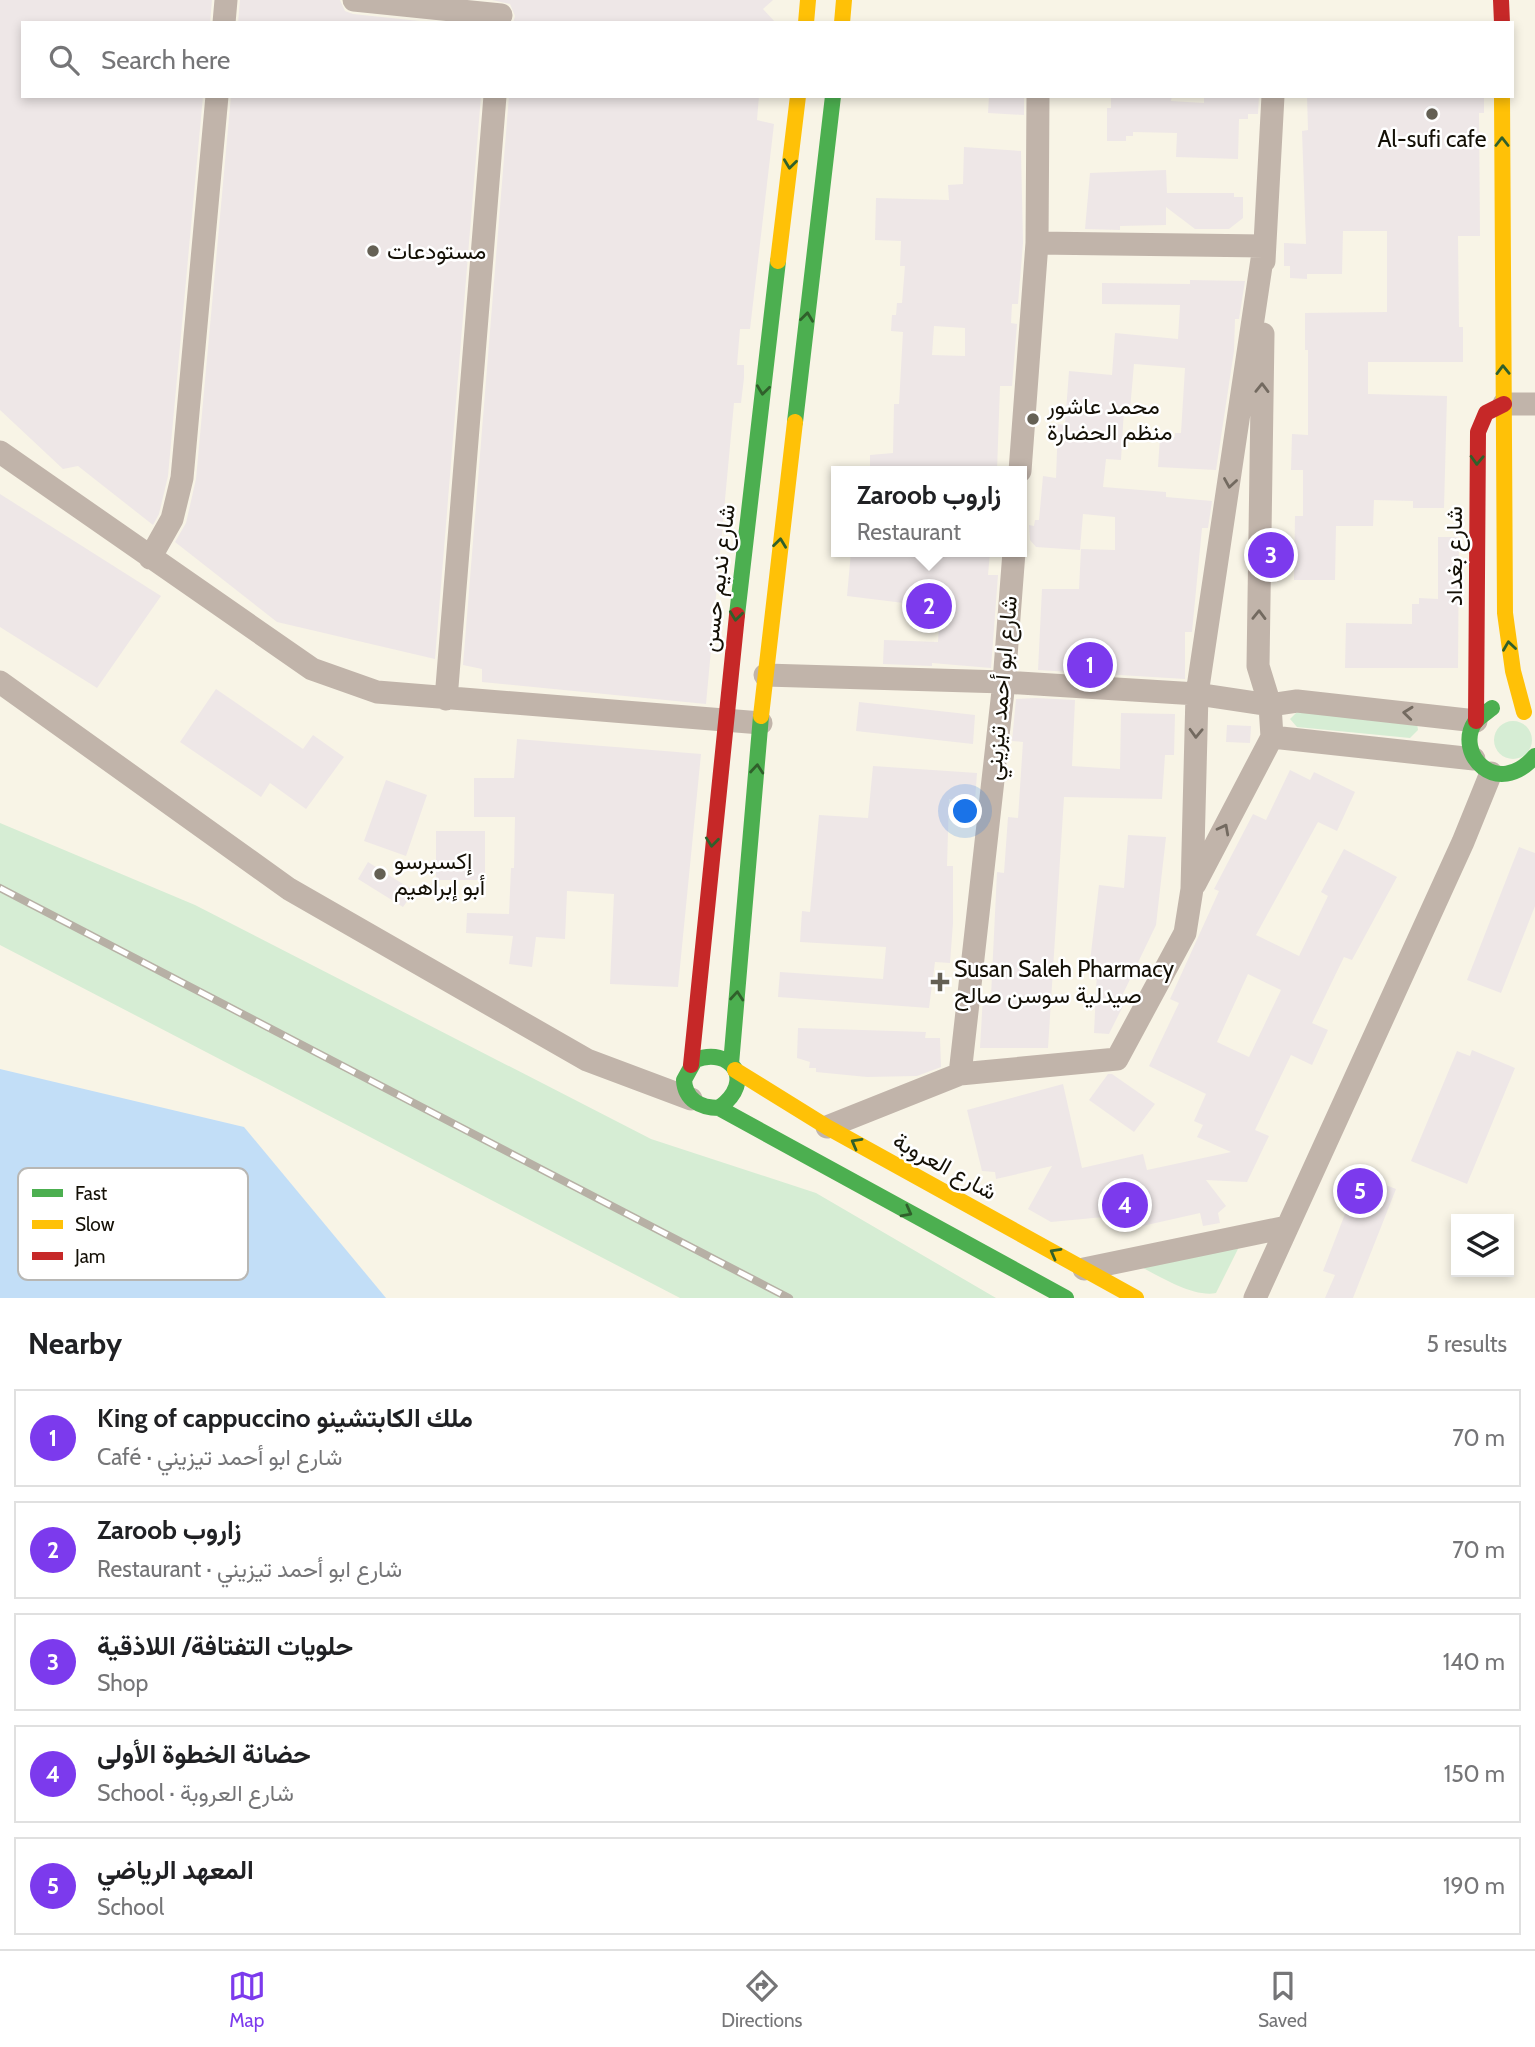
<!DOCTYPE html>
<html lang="en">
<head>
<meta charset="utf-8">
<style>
  body { margin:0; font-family:Cabin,Vazirmatn,sans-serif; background:#f6f6f6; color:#202124 }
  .controls { position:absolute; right:21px; bottom:21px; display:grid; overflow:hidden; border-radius:0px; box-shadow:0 4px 10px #0003 }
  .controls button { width:63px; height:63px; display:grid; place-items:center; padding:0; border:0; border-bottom:2px solid #e0e0e0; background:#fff; color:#202124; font:35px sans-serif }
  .you { position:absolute; left:966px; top:812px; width:24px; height:24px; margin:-18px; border:5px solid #fff; border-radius:50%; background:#1a73e8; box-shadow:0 0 0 10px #1a73e833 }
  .badge { display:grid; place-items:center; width:46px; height:46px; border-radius:50%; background:#7c3aed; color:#fff; font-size:23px; font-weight:700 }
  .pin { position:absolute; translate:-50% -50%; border:4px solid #fff; box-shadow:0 2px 7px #0006 }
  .popup { position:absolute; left:831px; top:466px; width:196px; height:91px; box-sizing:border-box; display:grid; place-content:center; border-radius:0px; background:#fff; filter:drop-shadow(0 2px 5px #0005); font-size:23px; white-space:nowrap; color:#757577 }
  .popup b { font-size:26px; color:#202124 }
  .popup::after { content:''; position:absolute; left:50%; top:100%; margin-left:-14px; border:14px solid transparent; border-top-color:#fff }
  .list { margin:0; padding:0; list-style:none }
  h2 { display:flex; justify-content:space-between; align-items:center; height:91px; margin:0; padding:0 28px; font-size:30px }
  h2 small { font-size:23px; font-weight:400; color:#757577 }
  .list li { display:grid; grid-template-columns:46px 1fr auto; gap:21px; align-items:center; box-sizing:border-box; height:98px; margin:0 14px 14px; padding:0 14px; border:2px solid #e0e0e0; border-radius:0px }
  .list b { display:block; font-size:26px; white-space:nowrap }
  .list p { margin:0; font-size:23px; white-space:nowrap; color:#757577 }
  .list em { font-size:23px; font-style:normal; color:#757577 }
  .icon { flex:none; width:38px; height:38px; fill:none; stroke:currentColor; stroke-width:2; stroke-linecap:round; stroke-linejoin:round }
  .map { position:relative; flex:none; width:1535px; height:1298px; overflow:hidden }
  .search { position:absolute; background:#fff; box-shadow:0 4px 10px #0003; left:21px; right:21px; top:21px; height:77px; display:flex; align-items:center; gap:18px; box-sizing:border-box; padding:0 24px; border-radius:0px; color:#757577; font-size:26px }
  .sheet { height:651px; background:#fff }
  nav { display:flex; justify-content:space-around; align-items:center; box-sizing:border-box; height:98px; border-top:2px solid #e0e0e0; background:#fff; font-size:19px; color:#757577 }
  nav a { display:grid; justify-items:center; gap:4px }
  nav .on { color:#7c3aed }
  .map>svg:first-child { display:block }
  .green { fill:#d6edd4 }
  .water { fill:#c2def7 }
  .building { fill:#eee7e7; fill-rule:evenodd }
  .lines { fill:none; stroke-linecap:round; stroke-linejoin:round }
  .street { stroke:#c1b4aa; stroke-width:23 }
  .fast { stroke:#4caf50; stroke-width:16 }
  .slow { stroke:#ffc107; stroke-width:16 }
  .jam { stroke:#c62828; stroke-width:16 }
  .rail-casing { stroke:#b7b0a5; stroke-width:8 }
  .rail { stroke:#fff; stroke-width:5; stroke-dasharray:16; stroke-linecap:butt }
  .oneway { stroke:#30602b }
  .oneway2 { stroke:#736a60 }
  .poi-dot { fill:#646054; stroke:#fff; stroke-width:2.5 }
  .labels { text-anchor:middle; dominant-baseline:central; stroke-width:5; stroke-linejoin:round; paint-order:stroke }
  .poi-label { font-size:23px; fill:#141006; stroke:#fff; text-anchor:start }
  .street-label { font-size:23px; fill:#141006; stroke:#fff }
  .key { fill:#fff; stroke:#b8b7b4; stroke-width:2 }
  .key-label { font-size:19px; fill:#141006 }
</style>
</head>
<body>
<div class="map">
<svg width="1535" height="1298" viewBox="0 0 1535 1298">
  <rect width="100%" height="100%" fill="#f8f4e6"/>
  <!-- green -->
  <path class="green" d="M1298,711L1417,724L1418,730L1410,738L1297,727L1290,719Z
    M1494 740a19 19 0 1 1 38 0a19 19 0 1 1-38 0Z
    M0,823L195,905L651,1139L816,1193L996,1298H680L0,945Z
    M1241,1243L1216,1293C1193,1298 1155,1274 1134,1263Z"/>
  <!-- water -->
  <path class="water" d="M0,1069L244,1127L386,1298H0Z"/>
  <!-- building -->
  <path class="building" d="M0,0H212L210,23H23V96H203L168,476L159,514L153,525L78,466L63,469L0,410Z
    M240,0H340L345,11L353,14L439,23H238Z
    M492,0H773L763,9L776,23H513L515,16L510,4Z
    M231,96H481L435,659L277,622L175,542L186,523L196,479Z
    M509,96H759L757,120L774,124L750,329H740L737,365H744V378L741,403H734L706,704L482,682V669L463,665Z
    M989,96H1024V115L988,113Z
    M1111,96H1172L1171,101L1204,103V96H1259L1258,114H1248V119H1239L1238,159L1176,157L1177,133L1133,132V136H1126V141H1107V108H1111Z
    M1307,96H1484V113H1479L1480,236H1458L1459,327H1463V362H1368V394L1447,396L1444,508H1413V501L1374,500L1373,526H1336L1335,580H1294L1295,516H1303V470H1291L1292,434L1308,435V350H1305V313L1387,312V231H1343L1342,274H1307V279L1290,278V266H1284V243L1306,244L1302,131L1308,130Z
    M964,147L1021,151L1023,243L1018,304H1012L1011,323L1017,324L1012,386H1000L997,471H870V455L893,453L894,404H899L903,332L891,331L892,315H896L897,303H902L905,266H900L901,241L875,240L876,198L949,200L948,185L963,184ZM934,326L965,328V356L932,355Z
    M1166,170L1167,193H1234V197H1243V218L1229,229H1195L1166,207V225L1120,226V230L1085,229L1090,173Z
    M1190,280L1245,281L1239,319H1235L1234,351L1216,470L1158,467L1160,437H1175V433H1181L1185,368L1134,364L1130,410L1124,409L1121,460L1106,459L1103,487L1166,492V497L1212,501L1208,528H1202L1192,632H1185V679L1038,670L1042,589H1079L1081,549L1115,550V517L1083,514L1080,550L1036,547L1030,540L1029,525L1034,526L1035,520H1039L1043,476L1056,478L1058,424L1065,425L1069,371L1112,375L1115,333L1178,339L1180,305L1102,304V283L1190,284Z
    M0,494L161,596L97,688L0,627Z
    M1438,537H1459L1458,668H1345L1346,623L1412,624V604H1419V598L1438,599Z
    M851,552H990L988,575H998L991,668L932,663V666L883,664L884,640L938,642L940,611H936V607L847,596Z
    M216,689L303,749L313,735L344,757L306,809L270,783L261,797L180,742Z
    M1036,698L1075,700L1072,766L1120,769L1121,713L1175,714L1174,755H1165L1162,799L1064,797L1048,1048H980L983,996H991L997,872L1004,873L1008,817L1018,818L1023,742L1012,741L1016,699Z
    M859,702L975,715L973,744L856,731Z
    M1227,725L1251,726L1250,743L1226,742Z
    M517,739L701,754L678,987L610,984L614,894L567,891L565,939L536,937L532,967L509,964L513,936L466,933L467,913L509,914L511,868H514L515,817H474V778H514Z
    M873,766L977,773L975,801L949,799L947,866H953V923L950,963L935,962L929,1008L778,997L780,972L883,979L886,947L800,942L802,911L810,912L819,815L868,818Z
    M1290,770L1310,780L1314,772L1355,792L1337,831L1318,822L1256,935L1299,956L1328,896L1321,892L1344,849L1397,877L1352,960L1344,957L1312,1023L1328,1030L1312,1065L1291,1055L1255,1130L1269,1136L1247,1182L1206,1180L1226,1206L1218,1213L1220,1223L1203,1226L1200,1213L1129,1229L1125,1215L1051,1222L1028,1209L1052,1166L996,1179L995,1172L982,1171L967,1110L1063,1084L1082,1168L1143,1154L1147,1170L1231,1152L1197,1137L1203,1125L1194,1121L1206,1094L1149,1066L1179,1003L1170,999L1219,891L1214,889L1253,814L1266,820ZM1248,974L1281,990L1249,1057L1217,1042Z
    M386,780L427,795L406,856L364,841Z
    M436,831H485V880H436Z
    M1128,835L1166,837L1156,925L1122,996H1128L1109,1034L1094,1033L1097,970H1089L1099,885L1124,888Z
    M1519,847L1535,853V906L1501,993L1467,980Z
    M368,862L414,891L403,907L358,879Z
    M798,1028L926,1032L925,1038H940L941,1067L917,1076L867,1077L816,1072V1068H809L810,1062L797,1058Z
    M1472,1050L1515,1068L1467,1184L1411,1161L1457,1051L1470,1056Z
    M1108,1074H1112L1155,1104L1134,1132L1089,1100Z
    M1360,1175L1396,1189L1353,1298H1325L1335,1275L1323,1271Z"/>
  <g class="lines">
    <!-- street -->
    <path class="street" d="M354,0L501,15
      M224,23L226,0
      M1037,243L1264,246
      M1264,261L1273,96
      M1504,404H1535
      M0,452L312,669L377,692L761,723
      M1020,471L1037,243L1038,96
      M150,558L172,519L182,478L217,96
      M765,675L1004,682L1197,694L1270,705L1297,701L1476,721
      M0,682L289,889L587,1060L691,1099
      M446,699L495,96
      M1272,737L1474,759
      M1195,884L1272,737L1270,705L1258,666L1263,334
      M960,1074L1004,682L1014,552
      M827,1127L960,1074L1117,1059L1185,933L1192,889L1197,694L1264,246
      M1084,1269L1287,1227
      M1255,1298L1463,842L1491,773"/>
    <!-- fast -->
    <path class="fast" d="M795,422L833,96
      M737,615L778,261
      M1492,708C1487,712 1479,717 1475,722C1454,753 1497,800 1535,756
      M731,1064L761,716
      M719,1108C757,1080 730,1046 695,1060L684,1080C685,1100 701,1108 719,1108L1066,1298"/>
    <!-- slow -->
    <path class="slow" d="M806,23L808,0
      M842,23L844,0
      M1502,96L1505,613L1513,671L1524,712
      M778,261L798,96
      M761,716L795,422
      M735,1070L827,1127L1136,1298"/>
    <!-- jam -->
    <path class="jam" d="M1501,0L1502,23
      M1476,721L1478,432L1486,413L1504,404
      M691,1065L737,615"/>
    <defs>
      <path id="rail" d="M0,888L789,1298"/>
    </defs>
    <!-- rail casing -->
    <use href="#rail" class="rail-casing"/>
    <!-- rail -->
    <use href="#rail" class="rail"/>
  </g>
  <!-- one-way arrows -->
  <defs><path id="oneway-chevron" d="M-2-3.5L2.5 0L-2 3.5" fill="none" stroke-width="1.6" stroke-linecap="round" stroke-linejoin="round" transform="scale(1.75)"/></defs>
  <g class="oneway">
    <use href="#oneway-chevron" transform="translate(1502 142) rotate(-90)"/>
    <use href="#oneway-chevron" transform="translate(790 164) rotate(97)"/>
    <use href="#oneway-chevron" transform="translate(807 317) rotate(-83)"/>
    <use href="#oneway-chevron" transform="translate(1503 370) rotate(-91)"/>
    <use href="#oneway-chevron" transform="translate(763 390) rotate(97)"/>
    <use href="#oneway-chevron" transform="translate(1477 460) rotate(92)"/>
    <use href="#oneway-chevron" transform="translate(780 543) rotate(-83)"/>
    <use href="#oneway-chevron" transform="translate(736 616) rotate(97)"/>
    <use href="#oneway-chevron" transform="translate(1509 646) rotate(-98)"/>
    <use href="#oneway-chevron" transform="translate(757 769) rotate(-85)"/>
    <use href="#oneway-chevron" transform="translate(712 842) rotate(96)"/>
    <use href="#oneway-chevron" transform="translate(737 996) rotate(-85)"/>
    <use href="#oneway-chevron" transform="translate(856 1143) rotate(-151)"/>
    <use href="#oneway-chevron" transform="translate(907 1212) rotate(28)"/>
    <use href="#oneway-chevron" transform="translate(1055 1253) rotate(-151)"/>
  </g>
  <g class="oneway2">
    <use href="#oneway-chevron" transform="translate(1262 388) rotate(-89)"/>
    <use href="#oneway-chevron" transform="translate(1230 483) rotate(99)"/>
    <use href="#oneway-chevron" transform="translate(1259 615) rotate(-89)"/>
    <use href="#oneway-chevron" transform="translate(1408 713) rotate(-174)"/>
    <use href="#oneway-chevron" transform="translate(1196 733) rotate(92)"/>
    <use href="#oneway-chevron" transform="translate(1224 829) rotate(-62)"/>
  </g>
  <!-- markers -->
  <g class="poi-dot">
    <circle cx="1432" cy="114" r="7"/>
    <circle cx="373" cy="251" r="7"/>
    <circle cx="1033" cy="419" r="7"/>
    <circle cx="380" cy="874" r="7"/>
    <path d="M936.5 971.5h7v7h7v7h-7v7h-7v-7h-7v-7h7z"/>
  </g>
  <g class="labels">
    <!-- poi labels -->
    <g class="poi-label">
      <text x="1432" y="139" text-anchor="middle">Al-sufi cafe</text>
      <text x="387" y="251">مستودعات</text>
      <text x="1047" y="406">محمد عاشور<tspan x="1047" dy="26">منظم الحضارة</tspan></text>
      <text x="394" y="861">إكسبرسو<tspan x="394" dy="26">أبو إبراهيم</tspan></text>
      <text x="954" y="969">Susan Saleh Pharmacy<tspan x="954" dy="26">صيدلية سوسن صالح</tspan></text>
    </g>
    <!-- street labels -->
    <g class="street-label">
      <text transform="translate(1454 556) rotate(-90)">شارع بغداد</text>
      <text transform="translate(718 578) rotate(-83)">شارع نديم حسن</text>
      <text transform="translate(1001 688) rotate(-85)">شارع ابو أحمد تيزيني</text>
      <text transform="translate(945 1166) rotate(29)">شارع العروبة</text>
    </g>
  </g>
  <!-- legend -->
  <rect x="18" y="1168" width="230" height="112" rx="10" class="key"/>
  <rect x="32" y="1189" width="31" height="8" fill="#4caf50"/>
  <rect x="32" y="1220" width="31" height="9" fill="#ffc107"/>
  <rect x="32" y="1252" width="31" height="8" fill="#c62828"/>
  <g class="key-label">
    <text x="75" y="1200">Fast</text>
    <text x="75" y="1231">Slow</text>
    <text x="75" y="1263">Jam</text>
  </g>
</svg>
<div class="controls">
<button><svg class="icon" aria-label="layers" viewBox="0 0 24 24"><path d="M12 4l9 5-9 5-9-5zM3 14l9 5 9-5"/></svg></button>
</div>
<div class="you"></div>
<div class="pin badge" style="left:1090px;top:665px">1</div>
<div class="pin badge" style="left:929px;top:606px">2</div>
<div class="popup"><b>Zaroob زاروب</b>Restaurant</div>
<div class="pin badge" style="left:1271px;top:555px">3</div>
<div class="pin badge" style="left:1125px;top:1205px">4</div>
<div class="pin badge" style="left:1360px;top:1191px">5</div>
<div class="search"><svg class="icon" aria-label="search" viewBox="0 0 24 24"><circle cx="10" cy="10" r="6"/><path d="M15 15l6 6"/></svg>Search here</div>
</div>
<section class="sheet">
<h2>Nearby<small>5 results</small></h2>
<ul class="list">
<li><span class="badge">1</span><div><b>King of cappuccino ملك الكابتشينو</b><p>Café · شارع ابو أحمد تيزيني</p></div><em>70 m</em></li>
<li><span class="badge">2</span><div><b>Zaroob زاروب</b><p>Restaurant · شارع ابو أحمد تيزيني</p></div><em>70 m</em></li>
<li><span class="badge">3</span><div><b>حلويات التفتافة/ اللاذقية</b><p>Shop</p></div><em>140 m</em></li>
<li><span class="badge">4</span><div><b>حضانة الخطوة الأولى</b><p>School · شارع العروبة</p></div><em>150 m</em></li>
<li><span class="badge">5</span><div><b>المعهد الرياضي</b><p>School</p></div><em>190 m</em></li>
</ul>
</section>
<nav>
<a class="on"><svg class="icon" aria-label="map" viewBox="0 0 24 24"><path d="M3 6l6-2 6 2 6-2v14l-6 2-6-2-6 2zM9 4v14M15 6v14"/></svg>Map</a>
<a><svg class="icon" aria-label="directions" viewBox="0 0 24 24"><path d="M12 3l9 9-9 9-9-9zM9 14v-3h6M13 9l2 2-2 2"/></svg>Directions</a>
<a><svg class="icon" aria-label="saved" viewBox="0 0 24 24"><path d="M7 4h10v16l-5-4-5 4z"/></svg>Saved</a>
</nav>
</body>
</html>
